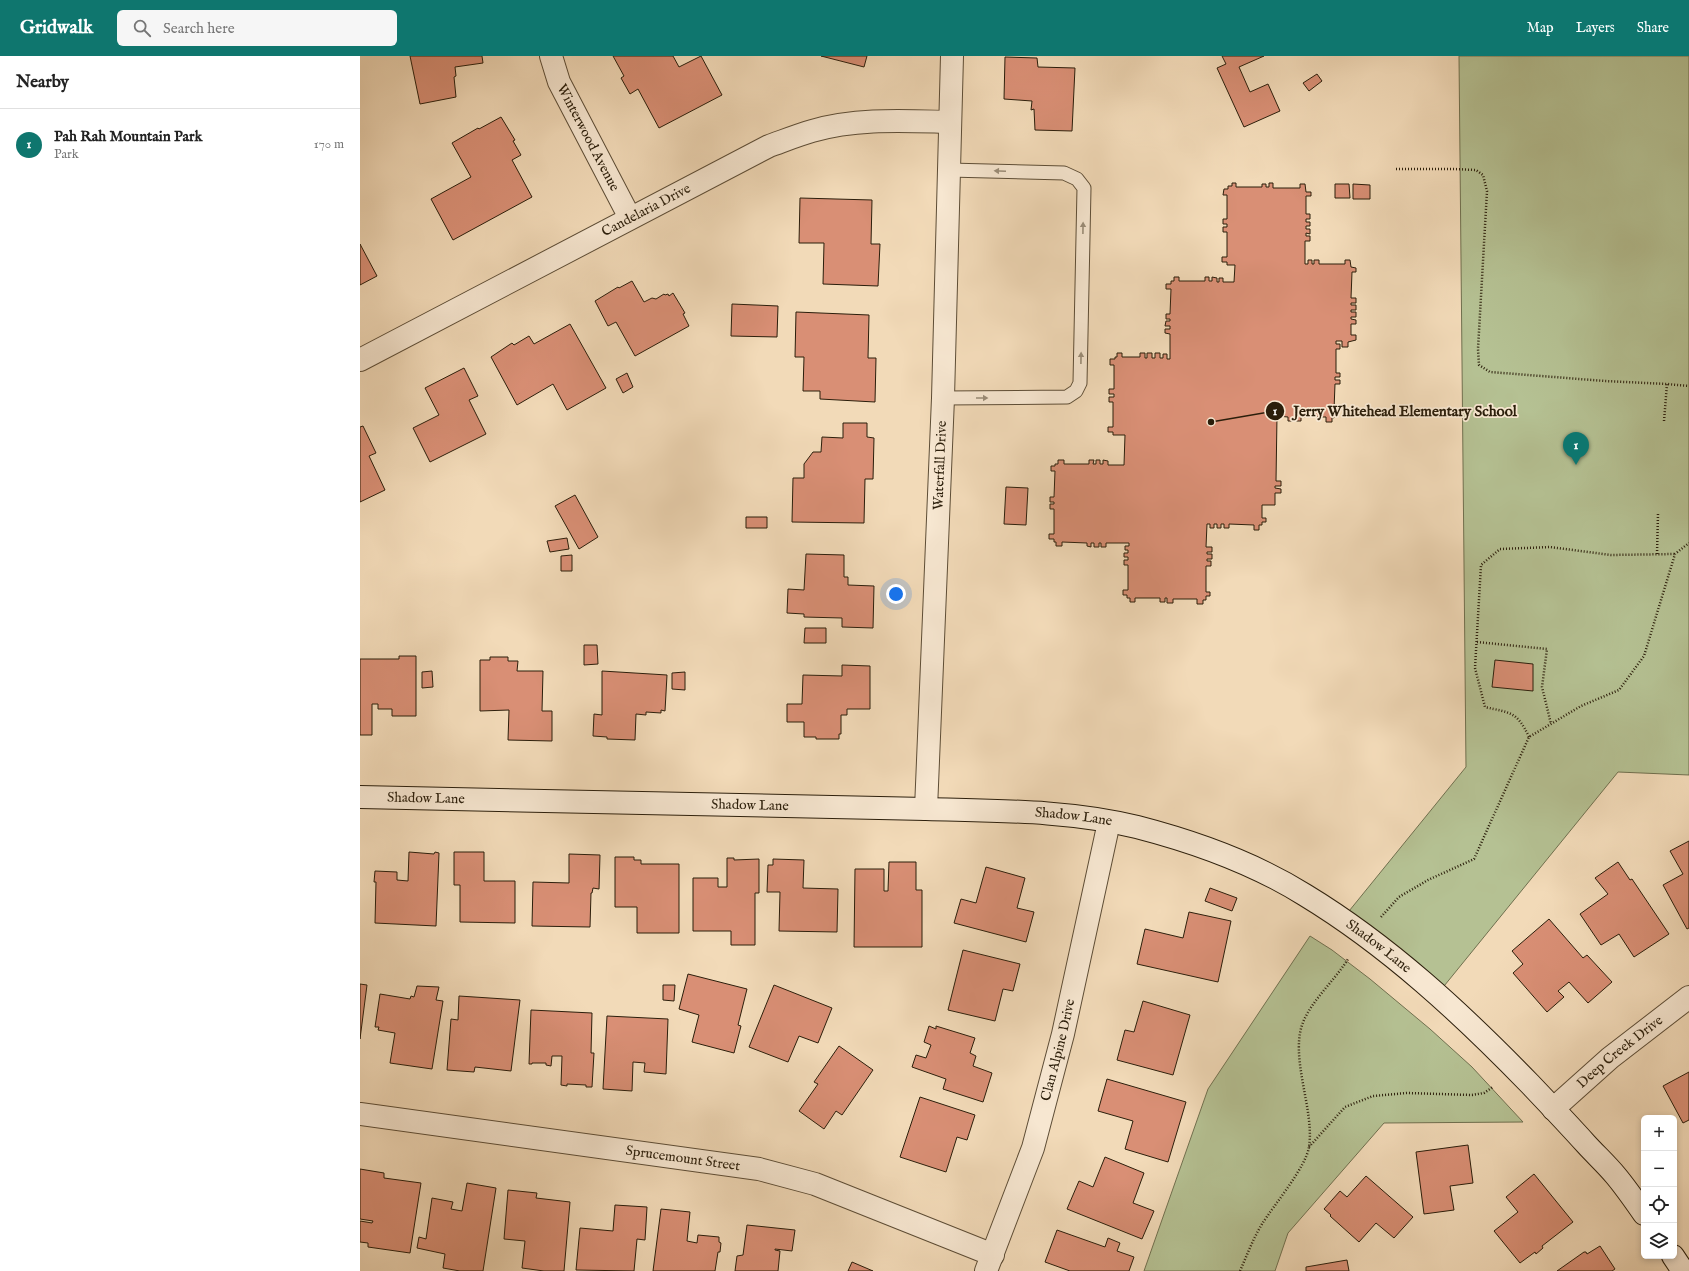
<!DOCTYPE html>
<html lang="en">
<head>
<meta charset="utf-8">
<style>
  body { margin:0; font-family:"IM FELL English",serif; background:#f6f6f6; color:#222 }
  .controls { position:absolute; right:12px; bottom:12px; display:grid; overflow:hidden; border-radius:6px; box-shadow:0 2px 6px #0003 }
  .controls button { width:36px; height:36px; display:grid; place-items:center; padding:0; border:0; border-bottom:1px solid #e0e0e0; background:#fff; color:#222; font:20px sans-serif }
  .you { position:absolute; left:536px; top:538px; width:14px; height:14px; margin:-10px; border:3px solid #fff; border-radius:50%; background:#1a73e8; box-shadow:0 0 0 6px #1a73e833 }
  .badge { display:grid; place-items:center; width:26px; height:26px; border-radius:50%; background:#0f766e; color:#fff; font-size:13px; font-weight:700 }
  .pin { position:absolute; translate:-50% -33px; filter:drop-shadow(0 1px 2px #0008) }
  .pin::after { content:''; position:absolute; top:21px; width:14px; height:12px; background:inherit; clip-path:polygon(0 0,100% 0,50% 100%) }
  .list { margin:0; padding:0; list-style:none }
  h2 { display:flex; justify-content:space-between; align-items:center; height:52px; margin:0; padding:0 16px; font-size:17px }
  h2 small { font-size:13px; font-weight:400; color:#767676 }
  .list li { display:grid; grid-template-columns:26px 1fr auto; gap:12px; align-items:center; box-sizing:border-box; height:72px; padding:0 16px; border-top:1px solid #e0e0e0 }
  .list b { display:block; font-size:15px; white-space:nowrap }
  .list p { margin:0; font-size:13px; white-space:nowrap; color:#767676 }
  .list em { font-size:13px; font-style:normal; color:#767676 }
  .icon { flex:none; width:22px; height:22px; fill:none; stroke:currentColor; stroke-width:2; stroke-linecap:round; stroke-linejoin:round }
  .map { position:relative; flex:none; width:1329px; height:1215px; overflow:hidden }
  header { display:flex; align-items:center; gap:24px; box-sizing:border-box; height:56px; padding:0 20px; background:#0f766e; color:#fff }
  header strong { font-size:19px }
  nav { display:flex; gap:22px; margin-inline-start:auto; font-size:14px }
  .search { width:280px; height:36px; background:#f6f6f6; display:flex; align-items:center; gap:10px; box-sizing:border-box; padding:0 14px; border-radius:6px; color:#767676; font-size:15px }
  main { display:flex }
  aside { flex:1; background:#fff }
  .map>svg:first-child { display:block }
  .green { fill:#b5c193; stroke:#70704f }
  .building { fill:#d98f75; stroke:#2b1e0b }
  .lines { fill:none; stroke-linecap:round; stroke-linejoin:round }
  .lane-casing { stroke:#5d4d36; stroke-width:15 }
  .street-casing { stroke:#5d4d36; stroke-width:24 }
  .secondary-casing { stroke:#2b1e0b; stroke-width:24 }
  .path { stroke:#2b1e0b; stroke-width:2.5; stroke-dasharray:1 2; stroke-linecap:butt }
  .lane { stroke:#f7e7d1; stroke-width:13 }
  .street { stroke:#f7e7d1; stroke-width:22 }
  .secondary { stroke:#f7e7d1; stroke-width:22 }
  .oneway { fill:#9b8d78 }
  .labels { text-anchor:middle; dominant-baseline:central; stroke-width:3.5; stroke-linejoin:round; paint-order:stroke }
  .street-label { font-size:14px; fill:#2b1e0b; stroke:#f7e7d1 }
  .leader { fill:none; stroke:#2b1e0b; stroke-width:1.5 }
  .callout-dot { fill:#2b1e0b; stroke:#f7e7d1; stroke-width:1.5 }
  .mark-label { font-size:12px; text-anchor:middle; font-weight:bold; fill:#fff }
  .callout-label { font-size:15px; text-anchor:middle; font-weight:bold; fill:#2b1e0b; stroke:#f7e7d1; stroke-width:3.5; stroke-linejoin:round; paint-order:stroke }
</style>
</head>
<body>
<header>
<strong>Gridwalk</strong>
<div class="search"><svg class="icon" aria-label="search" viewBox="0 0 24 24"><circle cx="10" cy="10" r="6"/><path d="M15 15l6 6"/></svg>Search here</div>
<nav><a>Map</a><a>Layers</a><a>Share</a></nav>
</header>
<main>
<aside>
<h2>Nearby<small></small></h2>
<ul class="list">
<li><span class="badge">1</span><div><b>Pah Rah Mountain Park</b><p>Park</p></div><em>170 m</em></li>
</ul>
</aside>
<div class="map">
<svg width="1329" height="1215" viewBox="0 0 1329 1215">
  <rect width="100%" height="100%" fill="#f2dab8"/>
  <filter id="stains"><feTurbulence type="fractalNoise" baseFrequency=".005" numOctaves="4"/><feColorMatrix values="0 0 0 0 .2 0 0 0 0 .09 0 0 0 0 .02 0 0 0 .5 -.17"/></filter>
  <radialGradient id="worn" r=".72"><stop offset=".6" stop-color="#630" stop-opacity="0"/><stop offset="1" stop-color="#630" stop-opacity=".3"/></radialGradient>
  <!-- green -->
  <path class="green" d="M1099,0H1329V719L1258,716L1080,935L985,860L1106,711Z
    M950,880L972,894L1010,923L1070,973L1112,1011L1163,1066L1024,1067L928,1177L915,1215H784L848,1033Z"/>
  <!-- building -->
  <path class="building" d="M50,0H122L123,7L95,11L96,20L94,21L96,41L60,48Z
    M253,0H313L319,11L341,0L362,39L299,72L278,33L270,38L261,22L264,20Z
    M461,0H507L504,11Z
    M862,0H904L879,11L890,36L908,28L920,55L884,71L857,12L866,8Z
    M645,1L677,2L678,11L715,12L712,75L675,74L674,53L671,54L672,45L644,43Z
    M957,18L962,25L949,35L943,27Z
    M141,61L155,84L153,85L161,99L152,104L172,141L93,184L71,143L111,121L92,87L118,72L119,73Z
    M872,127H876V131H902V128H906V131H909V127H913V132H940V128H945L946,136H951V140H946V158H950V163H946V166H950V170H946V173H950V178L946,177V180H950V185H945V208H948V204H952V208H954V204H959V208H985V204H990L991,211L996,212V216H992L991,242H996V247H991V249H996V254H991V256H996V261H991V263L996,264V268H991V279H996V284L988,286V291H982V285H976V288H980V293H976V317H980V321H975V324H980V328H975L974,354H979V358H974V362L972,361V366H966V361H941V365H936V361H933V365H928V361L917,360L916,425H921V430H915V432L921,433V437H915V449H902V462H906V466H902V469H899V474H894V469L869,468V472H864V468H861V472H857V468H854V472H850V468H847L846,491H852V496H847V498H852V503H847V505H851V510H846V536H850V540H846V544H843V548H837V543H813V547H807V542H805V546H800V542H775V546H770V542H767V539H763V534H768V509H764V504H768V501H764V497H768V494H765V490H769V487H746V491H741V487H739V491H734V487H731V491L727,490V487L702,486V490H696V486H694V483H689V478H694V453H690V448H694V446H690V441H694L695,415H691V410H695V408H698V404H704V408H729V404H734L733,408H736V404H740V408H743V404L748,405V409H764L765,379H753V376H748V371H753V346H749V341H754V338H749V333H754V309H750V303H755V301H757V297H762V301H780V297H785V302H787V297H792V302H795V297H800V302H803V298H807V303H810V278L805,277V273H810V270H805L806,265H810V263H806V258H810L811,233H806V228H811V225H814V221H819V225H845V221H849V225H852V221L857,222V226H859V222H863V226H874L875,209H867V206H862V201H867V176H863V171H867V168H863V163H867V139H863L864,133H868V130H872Z
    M975,128H989L990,142H975Z
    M993,128L1010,129V143H993Z
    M440,142L512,144L511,188H520L518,230L463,228L464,187H439Z
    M0,188L17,220L0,229Z
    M272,225L284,246L292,242L296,243L304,238L305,239L308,238L309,240L313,237L325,257L323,258L329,270L275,300L256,266L248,270L235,245L258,231L259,232Z
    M372,248L418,250L417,281L371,280Z
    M436,256L509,259L508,302H516L515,346L460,343V335H443L444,301H435Z
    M210,268L246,332L207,354L193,328L157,349L131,301L152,287L154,289L169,280L174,288Z
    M104,312L118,340L109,344L126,378L70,406L53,372L79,359L65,332Z
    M267,317L273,331L263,337L256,323Z
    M483,367H507V381L514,382L513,423H505L504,467L432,466L433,422H444V408L453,396H461L462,381L483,382Z
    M3,370L16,397L9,400L25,434L0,446V371Z
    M646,431L668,432L666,469L644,468Z
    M215,439L238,481L219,493L195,450Z
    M386,461H407V472H386Z
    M207,482L209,493L190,496L187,485Z
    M446,498L484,499V521H488V529L514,530L513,572L482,571V562L444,561V558L427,557L428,533L444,534Z
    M212,499V515H201V500Z
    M445,572H466V587H444Z
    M224,589H237L238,608L224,609Z
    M39,600H56V660H32V653H18V648H12V679H0V603H39Z
    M130,601H148V605H158L157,615H183L182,655H192V685L148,684L149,654L120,655V604H130Z
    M1135,604L1173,608V635L1132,631Z
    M482,609L510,610V653H487V659H481V678H479V683H456V681H444V666H427V648H442L443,619L482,620Z
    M72,615L73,631L62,632V616Z
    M242,615L307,619L305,655L301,654V657L286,656V659L276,658L275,684L247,683V681L233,680L234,658L242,659Z
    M325,616V634L312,633V617Z
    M1329,785V872L1327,873L1303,829L1323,818L1310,795Z
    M49,796L74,798L75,796L79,797L76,870L15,867L16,826H14L15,815L37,816V824L48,825Z
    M94,796H124V825H155V867L100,866V829H94Z
    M209,798L240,799L239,833L233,832L232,837H231L230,871L172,870L173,826L209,827Z
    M255,801H274V804H281V808H319V877H277V851H255Z
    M367,802H374V804L399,803V837H395V889H371V875H333V822H358V831H367Z
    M413,803L444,804L443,832L478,833L477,876L419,875L420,836H407L408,809H413Z
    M529,806H556V834H562V891H494L495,813H524V835H528Z
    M1258,806L1270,824L1272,823L1309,878L1274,901L1259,878L1241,889L1220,858L1248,838L1235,822Z
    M626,811L665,822L657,852L674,856L666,886L594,867L601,843L616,847Z
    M850,832L877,842L872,855L845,845Z
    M829,856L871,865L858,926L777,908L785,873L823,882Z
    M1189,863L1223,902L1227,899L1252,926L1228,947L1209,926L1198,935L1204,941L1187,956L1153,917L1163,908L1152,895Z
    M603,894L660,908L653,935L643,933L635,965L588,954Z
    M328,918L387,933L378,969L381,970L374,997L332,986L339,959L319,953Z
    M0,928L7,929L0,983Z
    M303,929H315L314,945L303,944Z
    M414,929L472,952L458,987L439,980L428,1006L389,991Z
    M57,930L79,931L76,944L83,945L72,1013L30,1007L35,977L18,974L19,971H15L20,938L50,943L51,940L54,941Z
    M99,940L160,944L151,1015L115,1011L114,1016L87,1014L91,963L98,964Z
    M783,945L830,959L813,1019L757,1004L765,974L774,976Z
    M171,954L232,957L231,997H234L232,1031H226V1029L207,1028V1030L201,1029L202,1000H192L191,1010L186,1009V1007H172V1008H169Z
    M247,960L308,963L306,1018L284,1016L285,1007L273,1006L272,1035L243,1033Z
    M569,970L576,973V970L615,982L610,997L616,1000L613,1010L632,1017L623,1046L583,1033L586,1023L552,1011L556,999L566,1002L571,989L564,986Z
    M479,990L513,1014L482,1059L476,1055L464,1073L439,1055L458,1028L454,1026Z
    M1329,1016V1064L1323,1067L1303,1030Z
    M747,1023L826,1046L808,1106L765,1093L773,1065L738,1055Z
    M560,1041L615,1059L607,1084L597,1081L586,1116L540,1101Z
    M1108,1089L1113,1127L1090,1130L1094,1154L1064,1158L1056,1096Z
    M745,1101L784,1117L773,1147L794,1155L782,1183L707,1153L719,1125L733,1131Z
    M0,1113L24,1117V1122L61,1127L50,1197L8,1191V1187L0,1186V1165L12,1167L13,1165L0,1163Z
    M1174,1118L1213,1166L1182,1190L1183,1192L1176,1198L1175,1196L1160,1207L1134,1175L1158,1156L1146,1141Z
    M1006,1120L1053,1161L1034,1182L1016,1167L999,1186L970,1160L971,1159L964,1153L980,1135L987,1141Z
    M107,1127L136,1132L123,1215H100L83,1212L85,1198L57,1192L59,1181L66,1183L72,1142L93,1146L91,1153L102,1155Z
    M148,1134L177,1137L176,1142L210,1146L204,1215H184L162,1212L165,1185L144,1183Z
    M255,1149L287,1151L285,1184L277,1183L274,1215L216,1214L220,1172L253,1175Z
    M301,1153L330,1156L327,1185L337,1187L338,1179L359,1181V1186L361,1187L360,1196H358L355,1215H293Z
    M387,1169L435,1174L432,1195L415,1193V1194L420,1195L418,1215H375L377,1200L383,1199Z
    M697,1174L745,1191L748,1182L760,1187L757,1195L774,1201L769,1215H710L685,1206Z
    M1240,1190L1255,1213L1252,1215H1197L1224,1196H1226L1227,1198Z
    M987,1204L989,1215H946V1211Z
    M492,1206L513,1215H488Z"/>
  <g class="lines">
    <defs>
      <path id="lane" d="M583,342L707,341L716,335L720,327L724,132L717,123L704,117L589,114"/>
      <g id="street">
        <path id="s1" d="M191,0L199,26L270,162"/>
        <path id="s2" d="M0,304L409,90C423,85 438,79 452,75C497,62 544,65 590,66"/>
        <path id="s3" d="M566,753L583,342L592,0"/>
        <path id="s4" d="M1193,1053L1250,1002L1329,941"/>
        <path id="s5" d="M0,1058L399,1113L455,1128L633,1199"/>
        <path id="s6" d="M626,1215L673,1092L703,978L749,766"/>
      </g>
      <g id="secondary">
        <path id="s7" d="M0,741L566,753C636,755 709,754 777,771C835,786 894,807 945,839C1029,890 1102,958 1170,1028C1189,1048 1208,1068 1226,1088C1236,1099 1247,1109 1256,1120C1266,1132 1275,1145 1284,1158"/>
        <path d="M1313,1200L1323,1215"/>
      </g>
    </defs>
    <!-- lane casing -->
    <use href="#lane" class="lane-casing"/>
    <!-- street casing -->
    <use href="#street" class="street-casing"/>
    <!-- secondary casing -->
    <use href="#secondary" class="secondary-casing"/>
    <!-- path -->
    <path class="path" d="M1036,113H1094L1116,114L1123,119L1127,135L1118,293L1119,309L1130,316L1245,325L1307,328L1329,330
      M1304,365L1307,328
      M1297,498L1298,458
      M1117,586L1187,593L1182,631L1191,668
      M1169,681C1157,655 1150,657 1125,651L1115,612L1121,509L1140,493L1190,491L1251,499L1315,498
      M1021,861L1039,841L1068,824L1114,803L1169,681L1221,650L1259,634L1284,600L1315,498L1329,487
      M949,1091L985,1051L1013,1040L1047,1037L1112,1039L1124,1037L1133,1031
      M880,1215C887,1199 893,1183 902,1168C914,1149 946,1111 949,1091C955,1053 928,999 944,964C954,942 975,924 988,903"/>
    <!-- lane -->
    <use href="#lane" class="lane"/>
    <!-- street -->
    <use href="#street" class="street"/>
    <!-- secondary -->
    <use href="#secondary" class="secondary"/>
  </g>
  <!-- one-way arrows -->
  <defs><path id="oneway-solid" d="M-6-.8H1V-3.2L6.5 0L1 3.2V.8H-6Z"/></defs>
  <g class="oneway">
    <use href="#oneway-solid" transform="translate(640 115) rotate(-178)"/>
    <use href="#oneway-solid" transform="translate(723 172) rotate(-89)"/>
    <use href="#oneway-solid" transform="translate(721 302) rotate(-89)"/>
    <use href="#oneway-solid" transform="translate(622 342)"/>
  </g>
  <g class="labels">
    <!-- street labels -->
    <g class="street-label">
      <text stroke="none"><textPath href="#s1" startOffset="90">Winterwood Avenue</textPath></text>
      <text stroke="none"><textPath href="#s2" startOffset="323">Candelaria Drive</textPath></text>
      <text stroke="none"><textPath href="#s3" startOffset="344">Waterfall Drive</textPath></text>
      <text stroke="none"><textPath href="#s7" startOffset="66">Shadow Lane</textPath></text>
      <text stroke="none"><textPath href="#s7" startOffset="390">Shadow Lane</textPath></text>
      <text stroke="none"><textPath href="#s7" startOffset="714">Shadow Lane</textPath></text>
      <text stroke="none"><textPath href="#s7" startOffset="1050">Shadow Lane</textPath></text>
      <text stroke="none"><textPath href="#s6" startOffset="233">Clan Alpine Drive</textPath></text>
      <text stroke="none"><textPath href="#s4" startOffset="88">Deep Creek Drive</textPath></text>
      <text stroke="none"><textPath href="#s5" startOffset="326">Sprucemount Street</textPath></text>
    </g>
  </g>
  <!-- callouts -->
  <path class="leader" d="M851 366L915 355"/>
  <g class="callout-dot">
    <circle cx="851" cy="366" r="4"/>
    <circle cx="915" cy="355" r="10"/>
  </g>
  <g class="mark-label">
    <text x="915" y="359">1</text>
  </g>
  <g class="callout-label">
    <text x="1045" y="360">Jerry Whitehead Elementary School</text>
  </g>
  <rect width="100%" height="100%" filter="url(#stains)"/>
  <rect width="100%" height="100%" fill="url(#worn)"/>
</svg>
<div class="controls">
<button>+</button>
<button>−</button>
<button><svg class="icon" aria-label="locate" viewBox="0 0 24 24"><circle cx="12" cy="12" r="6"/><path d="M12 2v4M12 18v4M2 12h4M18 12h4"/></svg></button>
<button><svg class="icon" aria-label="layers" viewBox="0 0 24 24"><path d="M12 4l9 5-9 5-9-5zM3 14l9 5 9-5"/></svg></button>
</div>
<div class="you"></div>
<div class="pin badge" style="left:1216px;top:409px">1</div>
</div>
</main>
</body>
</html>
